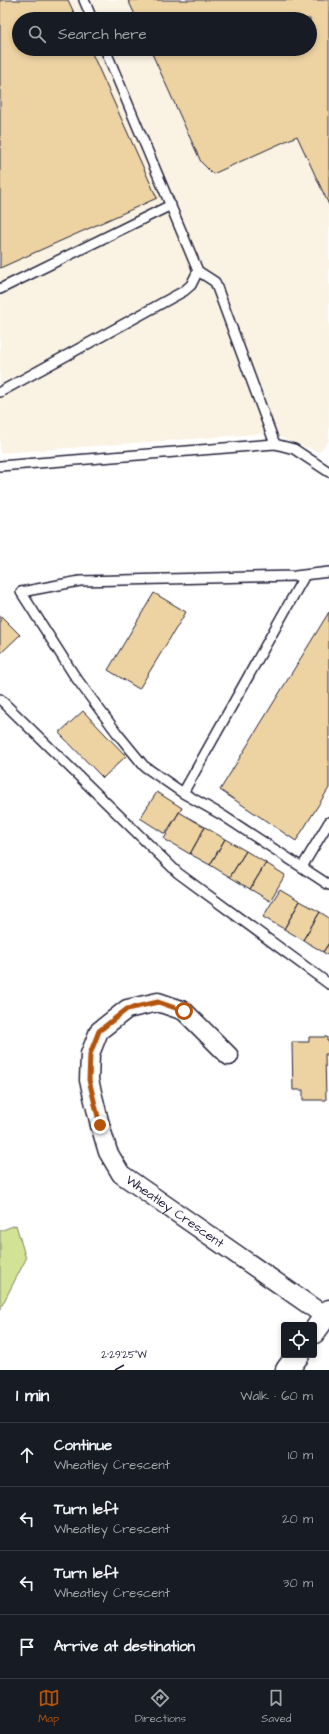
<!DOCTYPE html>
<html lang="en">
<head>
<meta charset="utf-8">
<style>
  body { margin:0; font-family:"Architects Daughter",sans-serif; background:#242831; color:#f1f3f6 }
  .controls { position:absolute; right:12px; bottom:12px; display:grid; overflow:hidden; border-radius:4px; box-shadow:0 2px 6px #0003 }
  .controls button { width:36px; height:36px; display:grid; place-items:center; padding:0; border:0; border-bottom:1px solid #363941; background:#171b24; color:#f1f3f6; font:20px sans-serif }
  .stop { position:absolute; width:12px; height:12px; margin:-9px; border:3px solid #b45309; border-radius:50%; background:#fff }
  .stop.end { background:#b45309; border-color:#fff; box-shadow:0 1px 4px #0008 }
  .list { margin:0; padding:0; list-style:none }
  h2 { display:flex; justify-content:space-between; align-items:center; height:52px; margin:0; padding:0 16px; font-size:17px }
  h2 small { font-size:13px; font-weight:400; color:#9ea1a6 }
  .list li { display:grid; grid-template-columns:26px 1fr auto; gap:12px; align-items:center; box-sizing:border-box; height:64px; padding:0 16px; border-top:1px solid #363941 }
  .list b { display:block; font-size:15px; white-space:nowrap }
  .list p { margin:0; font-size:13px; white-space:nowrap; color:#9ea1a6 }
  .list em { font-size:13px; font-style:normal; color:#9ea1a6 }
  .icon { flex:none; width:22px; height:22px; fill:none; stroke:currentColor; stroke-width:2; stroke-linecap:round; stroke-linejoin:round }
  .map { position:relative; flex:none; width:329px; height:1370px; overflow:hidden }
  .search { position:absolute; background:#171b24; box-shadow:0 2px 6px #0003; left:12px; right:12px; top:12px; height:44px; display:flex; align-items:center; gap:10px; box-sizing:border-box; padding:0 14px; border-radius:22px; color:#9ea1a6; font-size:15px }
  .sheet { height:308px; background:#171b24 }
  nav { display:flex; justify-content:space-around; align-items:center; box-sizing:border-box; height:56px; border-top:1px solid #363941; background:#171b24; font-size:11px; color:#9ea1a6 }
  nav a { display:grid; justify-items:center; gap:2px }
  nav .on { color:#b45309 }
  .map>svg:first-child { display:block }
  .built { fill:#faf2e3; fill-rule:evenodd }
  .green { fill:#d3e396; stroke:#7a8268 }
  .building { fill:#eed3a2; stroke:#22223b }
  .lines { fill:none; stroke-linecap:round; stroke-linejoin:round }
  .lane-casing { stroke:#22223b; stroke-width:12 }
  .street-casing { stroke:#22223b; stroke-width:21 }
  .secondary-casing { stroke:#22223b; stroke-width:25 }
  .lane { stroke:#fff; stroke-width:9 }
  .street { stroke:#fff; stroke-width:18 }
  .secondary { stroke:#fff; stroke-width:22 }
  .route { stroke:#b45309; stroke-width:5 }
  .ticks { fill:none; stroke:#22223b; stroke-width:1.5 }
  .labels { text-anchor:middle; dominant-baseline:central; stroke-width:3.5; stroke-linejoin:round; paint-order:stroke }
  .street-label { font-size:13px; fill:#22223b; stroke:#fff }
  .ticks-label { font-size:10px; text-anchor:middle; fill:#22223b; stroke:#fff; stroke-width:3.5; stroke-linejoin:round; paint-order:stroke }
</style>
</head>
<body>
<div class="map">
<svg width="329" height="1370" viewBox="0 0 329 1370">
  <rect width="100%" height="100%" fill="#fff"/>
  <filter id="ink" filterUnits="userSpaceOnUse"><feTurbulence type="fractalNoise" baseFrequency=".025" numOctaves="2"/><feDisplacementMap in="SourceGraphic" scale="8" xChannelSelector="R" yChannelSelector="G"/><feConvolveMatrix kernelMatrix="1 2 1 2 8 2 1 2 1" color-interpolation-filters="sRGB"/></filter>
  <g filter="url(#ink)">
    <!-- built -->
    <path class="built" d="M0,0H329V441L319,452L270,433L0,453ZM19,19H310V49H19Z"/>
    <!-- green -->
    <path class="green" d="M16,1225L26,1259L0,1309V1231Z"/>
    <!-- building -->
    <path class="building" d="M0,0H68L77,19H19V49H90L157,198L0,268Z
      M128,0H329V205L297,136L213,174L201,162L150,49H310V19H137Z
      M154,593L186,612L139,689L108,670Z
      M329,612V788L296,841L220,790Z
      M0,615L20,635L0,654Z
      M83,711L126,756L103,778L59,733Z
      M157,792L182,808L165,834L140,818Z
      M179,812L205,827L190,854L164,839Z
      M205,827L225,839L210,865L190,854Z
      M225,839L246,851L230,877L210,865Z
      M246,851L266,863L250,889L230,877Z
      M266,863L285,875L270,901L250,889Z
      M280,889L300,901L284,929L263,917Z
      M300,901L320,912L303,940L284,929Z
      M320,912L329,918V943L323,952L303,940Z
      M329,943V956L323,952Z
      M309,1037H327V1041H329V1054H325L326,1100H303V1090H293L292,1042H309Z"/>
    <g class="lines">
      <defs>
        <path id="lane" d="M84,0L92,19
          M198,271L215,282L275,444
          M0,289L171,205
          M0,392L184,291L191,285L198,271L105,49
          M0,466L275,444L294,449L329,472
          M329,572L295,576L80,581L21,592L74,675L117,733L144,766L183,793L222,815L329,885
          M0,699L178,873L329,984
          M183,793L305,575
          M302,867L329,822"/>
        <g id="street">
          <path id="s1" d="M229,1056L184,1011L158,1002L127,1009L99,1031L90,1054L89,1080L100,1125L108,1152L121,1174L325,1316"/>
        </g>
        <path id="secondary" d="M314,1332L329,1311
          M287,1370L298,1355"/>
      </defs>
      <!-- lane casing -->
      <use href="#lane" class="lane-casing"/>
      <!-- street casing -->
      <use href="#street" class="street-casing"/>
      <!-- secondary casing -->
      <use href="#secondary" class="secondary-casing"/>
      <!-- lane -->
      <use href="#lane" class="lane"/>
      <!-- street -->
      <use href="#street" class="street"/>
      <!-- secondary -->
      <use href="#secondary" class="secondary"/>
    </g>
  </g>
  <g class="lines" filter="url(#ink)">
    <!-- route -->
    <path class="route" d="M100,1125L89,1080L90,1054L99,1031L127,1009L158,1002L184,1011"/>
  </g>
  <!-- ticks -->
  <path class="ticks" d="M115,1370L124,1365"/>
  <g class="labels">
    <!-- street labels -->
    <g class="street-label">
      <text stroke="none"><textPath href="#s1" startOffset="375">Wheatley Crescent</textPath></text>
    </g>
  </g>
  <g class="ticks-label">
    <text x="124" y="1358">2°29'25"W</text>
  </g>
</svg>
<div class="controls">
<button><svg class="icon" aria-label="locate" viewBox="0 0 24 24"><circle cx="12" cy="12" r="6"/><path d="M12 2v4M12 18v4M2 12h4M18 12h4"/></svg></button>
</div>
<div class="stop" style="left:184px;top:1011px"></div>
<div class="stop end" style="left:100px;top:1125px"></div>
<div class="search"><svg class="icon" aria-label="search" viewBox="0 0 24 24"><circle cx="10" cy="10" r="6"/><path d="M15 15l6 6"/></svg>Search here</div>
</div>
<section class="sheet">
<h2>1 min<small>Walk · 60 m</small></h2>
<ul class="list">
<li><svg class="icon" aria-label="ahead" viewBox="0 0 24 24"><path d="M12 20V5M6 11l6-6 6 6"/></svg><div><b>Continue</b><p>Wheatley Crescent</p></div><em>10 m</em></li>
<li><svg class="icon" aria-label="left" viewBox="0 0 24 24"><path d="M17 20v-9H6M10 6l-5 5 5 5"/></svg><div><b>Turn left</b><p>Wheatley Crescent</p></div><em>20 m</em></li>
<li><svg class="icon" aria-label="left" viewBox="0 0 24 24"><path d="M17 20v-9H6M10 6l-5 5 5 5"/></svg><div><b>Turn left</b><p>Wheatley Crescent</p></div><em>30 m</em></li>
<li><svg class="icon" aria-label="arrive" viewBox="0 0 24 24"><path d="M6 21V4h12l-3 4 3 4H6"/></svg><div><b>Arrive at destination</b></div></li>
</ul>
</section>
<nav>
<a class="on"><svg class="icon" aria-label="map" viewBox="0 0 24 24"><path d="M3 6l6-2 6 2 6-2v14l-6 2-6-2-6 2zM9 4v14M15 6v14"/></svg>Map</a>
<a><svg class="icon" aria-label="directions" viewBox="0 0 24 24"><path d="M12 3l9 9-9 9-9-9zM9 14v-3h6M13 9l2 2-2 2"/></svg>Directions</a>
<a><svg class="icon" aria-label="saved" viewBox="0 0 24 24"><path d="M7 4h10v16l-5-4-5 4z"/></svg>Saved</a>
</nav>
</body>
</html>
